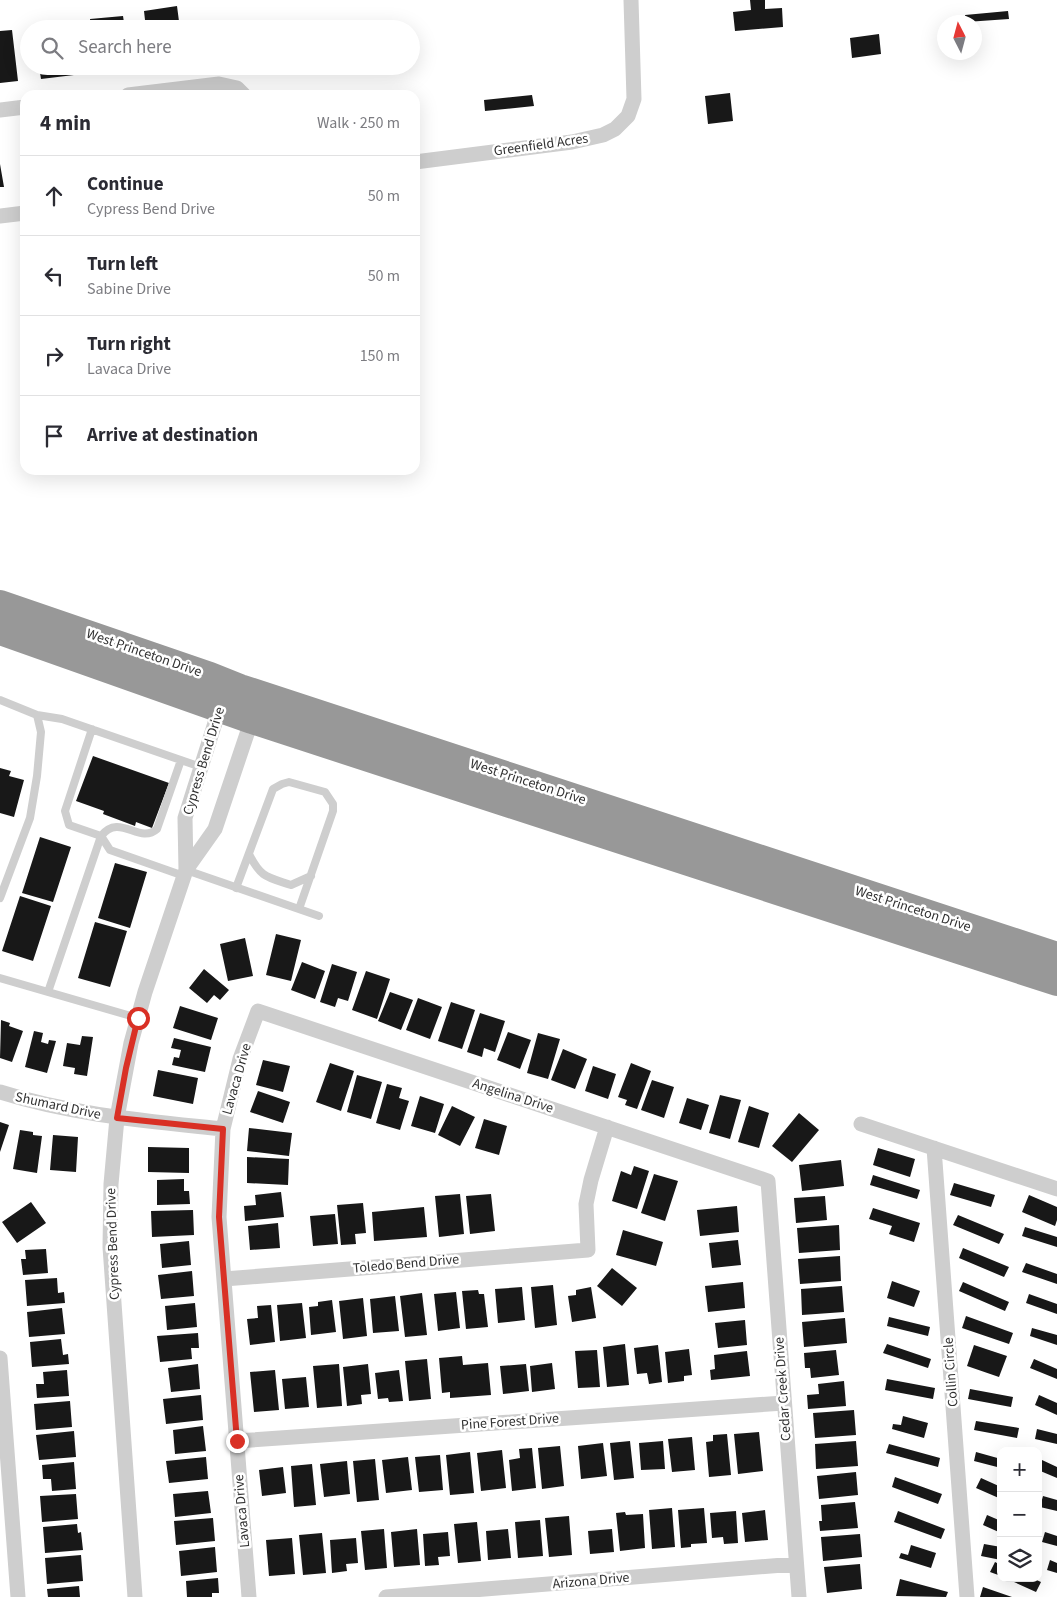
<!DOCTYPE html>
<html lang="en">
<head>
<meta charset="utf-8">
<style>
  body { margin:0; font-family:"Source Sans 3",sans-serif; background:#f2f2f3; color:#2b2b33 }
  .controls { position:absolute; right:15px; bottom:15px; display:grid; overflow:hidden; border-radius:10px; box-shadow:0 5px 20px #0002 }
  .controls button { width:45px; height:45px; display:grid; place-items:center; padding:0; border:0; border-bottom:1px solid #e1e1e2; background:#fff; color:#2b2b33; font:25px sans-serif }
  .compass { position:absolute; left:937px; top:15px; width:45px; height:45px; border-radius:50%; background:#fff; box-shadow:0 5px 20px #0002; rotate:354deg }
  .stop { position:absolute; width:15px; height:15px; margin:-11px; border:4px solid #d93025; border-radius:50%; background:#fff }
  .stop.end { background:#d93025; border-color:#fff; box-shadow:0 1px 5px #0008 }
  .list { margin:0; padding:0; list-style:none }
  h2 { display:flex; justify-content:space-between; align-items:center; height:65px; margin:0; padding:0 20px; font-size:21px }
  h2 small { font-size:16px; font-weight:400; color:#7c7c81 }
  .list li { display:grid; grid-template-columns:32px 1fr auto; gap:15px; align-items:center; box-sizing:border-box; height:80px; padding:0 20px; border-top:1px solid #e1e1e2 }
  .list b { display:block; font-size:19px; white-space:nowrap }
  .list p { margin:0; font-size:16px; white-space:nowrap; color:#7c7c81 }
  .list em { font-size:16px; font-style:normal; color:#7c7c81 }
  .icon { flex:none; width:28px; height:28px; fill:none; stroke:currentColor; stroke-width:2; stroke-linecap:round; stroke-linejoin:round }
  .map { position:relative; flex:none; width:1057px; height:1597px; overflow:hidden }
  .search { position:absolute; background:#fff; box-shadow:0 5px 20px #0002; left:20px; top:20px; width:400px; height:55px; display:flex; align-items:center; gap:12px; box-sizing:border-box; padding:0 18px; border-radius:28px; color:#7c7c81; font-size:19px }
  .panel { position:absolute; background:#fff; box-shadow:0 5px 20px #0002; left:20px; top:90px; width:400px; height:385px; border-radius:15px }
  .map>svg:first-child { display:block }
  .building { fill:#181818 }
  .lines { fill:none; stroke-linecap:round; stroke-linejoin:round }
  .lane { stroke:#cecece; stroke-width:8 }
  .street { stroke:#cecece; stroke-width:15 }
  .highway { stroke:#989898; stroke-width:28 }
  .route { stroke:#d93025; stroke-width:6 }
  .labels { text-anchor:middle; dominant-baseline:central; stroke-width:5; stroke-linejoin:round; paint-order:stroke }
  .street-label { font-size:14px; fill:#313131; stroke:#fff }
</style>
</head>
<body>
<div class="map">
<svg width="1057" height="1597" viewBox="0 0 1057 1597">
  <rect width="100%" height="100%" fill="#fff"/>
  <!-- building -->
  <path class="building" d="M750,0H765V9L782,8L783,27L735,31L733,12L751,10Z
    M177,6L180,29H146L144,11Z
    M1008,11L1009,19L966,22L965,15Z
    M123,16L125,29H91L90,19Z
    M68,23L69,29H31V28Z
    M12,30L18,81L0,83V31Z
    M879,34L881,54L852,58L850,38Z
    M39,66H73L74,75L41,79Z
    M96,66H128V67L96,71Z
    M730,93L733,121L708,124L705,96Z
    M532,95L534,106L485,111L484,100Z
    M20,130H25V159H24Z
    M0,164L4,187H0Z
    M93,756L169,783L152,828L136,822L135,826L103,814L104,811L76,801Z
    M0,768L11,771L9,776L24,780L14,817L0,813Z
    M40,837L71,847L53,902L22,893Z
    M115,863L147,872L130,928L98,918Z
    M20,896L51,906L33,961L2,951Z
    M95,922L127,931L110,987L78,978Z
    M276,934L301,940L291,981L266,975Z
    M245,938L253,976L228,981L220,944Z
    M302,962L325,971L315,999L291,990Z
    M332,964L357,972L348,1001L338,998L335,1007L320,1002Z
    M204,969L229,990L220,1000L214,995L207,1003L189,988Z
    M366,971L390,979L377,1019L352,1010Z
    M390,992L413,1000L401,1030L378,1021Z
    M418,998L442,1007L430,1039L406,1030Z
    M451,1002L475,1010L462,1049L438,1041Z
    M180,1006L218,1018L211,1040L173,1028Z
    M480,1013L505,1021L495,1052L484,1048L482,1057L467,1052Z
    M1,1020L10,1023L9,1026L23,1031L12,1062L0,1058Z
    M34,1031L43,1033L41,1042L48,1044L49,1040L56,1041L47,1073L25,1067Z
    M508,1032L531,1040L520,1069L497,1060Z
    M538,1033L560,1039L548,1079L527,1073Z
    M82,1036L93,1037L87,1076L74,1074L75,1068L63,1066L67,1043L80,1045Z
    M174,1038L211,1047L205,1072L172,1065L174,1057L179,1058L181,1050L171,1048Z
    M563,1049L587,1059L575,1089L551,1080Z
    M263,1060L290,1066L283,1092L256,1085Z
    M330,1063L354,1071L341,1111L316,1102Z
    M631,1063L651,1071L637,1109L625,1105L627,1100L618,1097Z
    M593,1066L616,1074L608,1099L585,1091Z
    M158,1070L198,1078L193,1104L153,1096Z
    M357,1075L382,1082L371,1119L347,1112Z
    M652,1080L674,1087L664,1118L641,1110Z
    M387,1084L402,1088L399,1098L409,1101L400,1130L376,1123Z
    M258,1091L290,1102L283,1123L250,1112Z
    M720,1095L741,1100L730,1139L709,1133Z
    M420,1096L444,1104L435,1133L411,1126Z
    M687,1098L709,1105L701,1130L679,1123Z
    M452,1106L475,1117L460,1146L438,1135Z
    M749,1106L769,1113L759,1148L738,1142Z
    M799,1113L819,1130L792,1162L772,1146Z
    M484,1119L507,1126L499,1155L475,1148Z
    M0,1122L9,1125L0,1152Z
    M249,1128L292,1133L289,1156L247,1151Z
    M20,1130L33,1132V1135L42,1136L37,1173L13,1169Z
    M53,1135L78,1137L76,1172L50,1170Z
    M148,1147L189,1148V1173L148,1172Z
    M878,1148L915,1159L910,1177L873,1165Z
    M247,1157L289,1159L288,1185L247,1183Z
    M841,1160L844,1186L802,1191L799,1165Z
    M634,1166L649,1171L637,1209L612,1201L621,1171L631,1175Z
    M654,1174L678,1181L665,1221L641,1213Z
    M873,1175L920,1190L917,1199L870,1185Z
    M184,1179V1191H189L190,1204L157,1205V1180Z
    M954,1183L995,1195L991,1207L950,1195Z
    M281,1192L284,1217L245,1221L244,1206L256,1205L255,1195Z
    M460,1194L464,1234L439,1237L435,1196Z
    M491,1194L495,1231L470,1234L466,1196Z
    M1029,1195L1057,1207V1220L1055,1226L1022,1212Z
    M825,1196L827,1220L796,1223L794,1198Z
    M31,1202L46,1223L17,1243L2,1222Z
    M363,1203L366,1233L355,1234L356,1244L341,1245L337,1205Z
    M737,1206L739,1232L700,1236L697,1210Z
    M424,1207L427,1237L374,1241L372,1212Z
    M873,1208L920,1223L914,1242L889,1234L892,1226L869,1219Z
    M193,1210L194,1235L152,1237L151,1211Z
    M335,1214L338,1244L313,1246L310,1216Z
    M958,1215L1004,1234L999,1244L953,1225Z
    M278,1223L280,1248L250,1250L248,1226Z
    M839,1225L840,1250L799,1253L797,1228Z
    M1025,1227L1057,1237V1247L1022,1236Z
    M623,1230L663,1242L656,1266L616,1255Z
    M738,1240L741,1265L712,1268L709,1243Z
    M189,1241L191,1265L162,1268L160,1244Z
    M963,1248L1009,1267L1004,1277L959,1258Z
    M46,1249L48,1273L23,1275L21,1259H26L25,1250Z
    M840,1256L841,1281L800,1284L798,1259Z
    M1026,1263L1057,1274V1284L1022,1272Z
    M612,1268L637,1288L622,1306L597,1286Z
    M192,1271L194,1296L161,1299L158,1275Z
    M57,1278L58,1293L64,1292L65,1303L27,1306L25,1280Z
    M892,1281L920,1291L914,1307L887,1298Z
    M743,1282L745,1308L708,1312L705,1286Z
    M963,1282L1009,1302L1005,1311L959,1291Z
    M553,1285L557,1325L535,1328L531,1287Z
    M842,1286L844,1312L802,1315L801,1289Z
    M522,1287L525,1320L498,1323L495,1289Z
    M591,1287L596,1318L572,1322L568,1296L576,1295V1290Z
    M478,1290L479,1294H484L488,1327L466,1329L462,1291Z
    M456,1292L460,1328L438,1331L434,1294Z
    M422,1293L427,1335L405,1337L400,1296Z
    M1029,1294L1057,1304V1314L1026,1303Z
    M395,1296L399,1331L373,1333L370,1299Z
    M363,1298L367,1336L343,1339L339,1301Z
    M332,1300L336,1332L311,1335L309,1307L318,1306V1302Z
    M195,1303L197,1327L167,1330L165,1306Z
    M302,1303L306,1338L280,1341L277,1305Z
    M271,1305L275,1342L250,1345L247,1319L258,1318L257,1306Z
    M62,1308L65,1334L29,1337L27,1312Z
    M966,1316L1013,1333L1009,1344L962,1328Z
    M889,1317L930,1327L928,1336L887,1326Z
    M845,1318L847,1343L804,1347L802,1322Z
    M745,1320L747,1345L718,1348L715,1323Z
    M1032,1328L1057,1335V1345L1030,1336Z
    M198,1333L199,1348H191L192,1359L160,1362L157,1336Z
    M61,1339L63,1355L68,1354L69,1364L32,1367L30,1342Z
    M625,1344L629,1385L607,1387L603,1347Z
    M887,1344L931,1359L928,1368L883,1353Z
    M658,1345L662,1382L649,1384L647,1373L637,1374L634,1348Z
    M974,1345L1007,1356L999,1377L967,1366Z
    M689,1349L692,1375L684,1376V1381L668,1383L665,1352Z
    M597,1350L600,1387L578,1388L575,1351Z
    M836,1350L839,1375L811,1378L810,1368H805L804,1353Z
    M747,1351L750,1376L711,1380L710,1370L715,1369L714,1355Z
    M462,1356L463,1365L488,1363L491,1395L450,1398V1392L442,1393L439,1358Z
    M427,1359L431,1399L409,1401L405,1361Z
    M1034,1359L1057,1369V1379L1030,1368Z
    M552,1363L555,1389L532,1392L530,1366Z
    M198,1364L200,1389L171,1392L168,1368Z
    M339,1364L342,1406L317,1408L313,1366Z
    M368,1364L371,1394L361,1395L362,1404L347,1406L343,1367Z
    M526,1364L529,1391L503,1394L500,1366Z
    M67,1370L69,1396L37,1398L36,1384H44L43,1372Z
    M275,1370L279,1410L254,1412L250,1372Z
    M399,1370L403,1401L389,1402L388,1398L378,1399L375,1373Z
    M306,1377L309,1407L285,1409L282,1379Z
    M887,1379L935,1388L933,1399L885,1390Z
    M844,1381L846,1406L808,1409L807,1395L819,1394L818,1384Z
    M970,1389L1013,1397L1011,1407L968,1399Z
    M201,1395L203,1420L166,1424L163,1399Z
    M1039,1395L1057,1403V1415L1035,1405Z
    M70,1401L72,1427L36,1430L34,1404Z
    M854,1410L856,1435L815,1438L813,1413Z
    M903,1416L928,1423L924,1438L892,1429L893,1424L901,1425Z
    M976,1421L1019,1428L1017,1438L974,1430Z
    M203,1426L206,1451L175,1454L173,1430Z
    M1037,1429L1057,1434V1444L1035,1439Z
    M74,1431L76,1457L39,1460L36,1435Z
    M759,1432L763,1471L738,1474L734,1434Z
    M727,1434L731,1475L709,1477L706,1442L713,1441V1435Z
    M692,1437L695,1470L672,1472L668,1439Z
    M630,1441L634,1478L614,1480L610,1443Z
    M663,1441L665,1469L641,1470L639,1443Z
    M856,1441L858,1466L816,1469L815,1444Z
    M603,1443L607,1476L581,1479L578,1446Z
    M889,1444L940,1458L938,1467L886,1453Z
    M560,1446L564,1486L542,1489L538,1448Z
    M532,1448L536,1488L512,1491L509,1460L520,1458L519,1449Z
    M502,1450L506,1488L481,1491L477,1453Z
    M470,1452L474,1493L450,1495L446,1455Z
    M976,1452L1001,1459V1468L974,1461Z
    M440,1455L443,1490L419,1492L415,1457Z
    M206,1457L208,1479L169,1483L166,1461Z
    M408,1457L412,1490L386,1493L382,1460Z
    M375,1459L379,1500L357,1502L353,1461Z
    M1042,1460L1057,1467V1478L1038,1470Z
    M347,1461L350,1494L324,1497L320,1464Z
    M74,1462L76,1489L52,1491L51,1479H43L42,1465Z
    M312,1464L316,1505L294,1507L291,1466Z
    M283,1467L286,1493L262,1496L259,1470Z
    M856,1472L858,1495L819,1499L817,1476Z
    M895,1477L942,1494L938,1504L892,1487Z
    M981,1478L1001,1487V1499L976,1488Z
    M208,1491L211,1513L175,1517L173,1494Z
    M76,1494L78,1519L42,1522L40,1496Z
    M1043,1496L1057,1500V1511L1040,1507Z
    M855,1502L858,1528L820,1531L819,1521H822L821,1505Z
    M672,1508L675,1547L652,1549L649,1510Z
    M704,1508L707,1543L691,1544V1547L681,1548L678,1510Z
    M765,1510L768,1540L745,1542L742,1513Z
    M736,1511L738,1543L724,1544L723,1537L712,1538L710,1513Z
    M898,1511L945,1529L941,1539L894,1522Z
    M625,1512L626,1515L643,1514L645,1548L620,1551L616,1513Z
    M987,1515L1001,1521V1533L983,1525Z
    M569,1516L572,1555L549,1557L545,1518Z
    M213,1518L215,1541L176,1545L174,1521Z
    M540,1520L543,1556L518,1558L515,1522Z
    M477,1522L481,1561L458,1563L454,1524Z
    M77,1524L78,1533L81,1532L83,1550L45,1553L43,1527Z
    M384,1529L387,1568L365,1570L361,1531Z
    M417,1529L420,1565L394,1567L391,1532Z
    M508,1529L511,1558L488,1560L486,1531Z
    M612,1529L614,1552L590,1554L588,1531Z
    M448,1532L450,1556L438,1557L439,1565L425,1566L423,1534Z
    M1045,1532L1057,1536V1546L1042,1542Z
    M322,1533L326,1573L303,1575L299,1535Z
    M860,1534L862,1557L823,1561L821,1537Z
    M292,1538L295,1574L269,1576L266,1540Z
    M356,1538L358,1563L346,1564L347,1571L332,1573L330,1540Z
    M984,1544L1001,1547V1560L981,1556Z
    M911,1545L936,1553L931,1568L899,1558L901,1553L908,1555Z
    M215,1547L217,1572L181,1576L179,1551Z
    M81,1555L83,1581L47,1584L45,1558Z
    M1050,1560L1057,1563V1573L1047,1570Z
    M995,1562L1001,1565V1576L990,1572Z
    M860,1564L862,1589L827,1593L824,1567Z
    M218,1578L219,1593H212V1597H187L186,1581Z
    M1005,1578H1032L1041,1582L1036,1592Z
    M900,1579L948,1592L946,1597L896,1596Z
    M79,1586L80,1597H48L47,1589Z
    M983,1587L1012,1597H980Z"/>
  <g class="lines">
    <!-- lane -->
    <path class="lane" d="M0,700L37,715L41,732L37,776L30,818L0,898
      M37,715L62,719L201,767
      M181,760L157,829C139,845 120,812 101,836L110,850L184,876
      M249,854C261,878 267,877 291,885L311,876
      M186,870L319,916
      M236,888L273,789L282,784L289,782L325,792L333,804V811L299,909
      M0,978L138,1018
      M48,992L101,836L69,825L65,811L92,729"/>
    <!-- street -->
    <path class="street" d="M128,95L219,84L237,88L244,95
      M0,110L25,107
      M415,162L572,142L603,135L615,129L628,116L634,99L631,0
      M0,216L25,213
      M221,704L185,818L186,870L215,829L254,713
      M0,1092C72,1115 148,1121 223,1129
      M861,1124L1057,1189
      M934,1148L967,1597
      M224,1279L588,1250L586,1204L591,1180L607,1127
      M0,1358L18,1597
      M237,1441L784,1403
      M135,1597L110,1247L111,1184L117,1118L131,1043L145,992L186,870
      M249,1597L219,1217L223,1129L240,1059L258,1011L768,1181L799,1597
      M386,1597L796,1564"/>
    <!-- highway -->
    <path class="highway" d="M0,604L210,676L240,688L1057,956
      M0,631L252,720L1057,982"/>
  </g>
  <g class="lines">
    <!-- route -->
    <path class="route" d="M138,1018L126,1068L117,1118L223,1129L219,1217L237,1441"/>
  </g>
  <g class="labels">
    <!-- street labels -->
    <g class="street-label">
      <text transform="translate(541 145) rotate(-8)">Greenfield Acres</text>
      <text transform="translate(144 653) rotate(19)">West Princeton Drive</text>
      <text transform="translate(204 761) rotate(-73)">Cypress Bend Drive</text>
      <text transform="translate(528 782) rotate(18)">West Princeton Drive</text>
      <text transform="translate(913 909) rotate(18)">West Princeton Drive</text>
      <text transform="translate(237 1079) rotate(-74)">Lavaca Drive</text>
      <text transform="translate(513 1096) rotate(18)">Angelina Drive</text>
      <text transform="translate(58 1106) rotate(12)">Shumard Drive</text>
      <text transform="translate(113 1244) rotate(-92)">Cypress Bend Drive</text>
      <text transform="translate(406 1264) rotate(-5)">Toledo Bend Drive</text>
      <text transform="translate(951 1372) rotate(-94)">Collin Circle</text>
      <text transform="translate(783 1389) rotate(-94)">Cedar Creek Drive</text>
      <text transform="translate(510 1422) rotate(-4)">Pine Forest Drive</text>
      <text transform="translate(242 1511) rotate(-95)">Lavaca Drive</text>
      <text transform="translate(591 1581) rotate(-5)">Arizona Drive</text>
    </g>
  </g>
</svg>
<div class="controls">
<button>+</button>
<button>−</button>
<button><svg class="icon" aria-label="layers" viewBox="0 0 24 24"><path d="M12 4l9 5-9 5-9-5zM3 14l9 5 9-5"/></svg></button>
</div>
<svg class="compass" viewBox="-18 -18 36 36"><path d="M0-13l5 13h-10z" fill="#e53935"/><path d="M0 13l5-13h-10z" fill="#7c7c81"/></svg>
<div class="stop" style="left:138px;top:1018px"></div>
<div class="stop end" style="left:237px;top:1441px"></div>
<div class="search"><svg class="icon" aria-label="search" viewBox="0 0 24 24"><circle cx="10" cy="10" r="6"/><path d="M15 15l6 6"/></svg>Search here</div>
<section class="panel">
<h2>4 min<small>Walk · 250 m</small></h2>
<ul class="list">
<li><svg class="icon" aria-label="ahead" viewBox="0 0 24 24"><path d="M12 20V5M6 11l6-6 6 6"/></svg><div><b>Continue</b><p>Cypress Bend Drive</p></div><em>50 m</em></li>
<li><svg class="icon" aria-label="left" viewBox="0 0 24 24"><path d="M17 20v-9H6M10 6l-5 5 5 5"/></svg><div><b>Turn left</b><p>Sabine Drive</p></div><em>50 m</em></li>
<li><svg class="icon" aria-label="right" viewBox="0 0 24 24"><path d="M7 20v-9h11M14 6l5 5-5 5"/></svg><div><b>Turn right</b><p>Lavaca Drive</p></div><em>150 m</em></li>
<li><svg class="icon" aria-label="arrive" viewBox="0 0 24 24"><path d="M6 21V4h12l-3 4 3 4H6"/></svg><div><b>Arrive at destination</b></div></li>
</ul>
</section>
</div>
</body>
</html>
